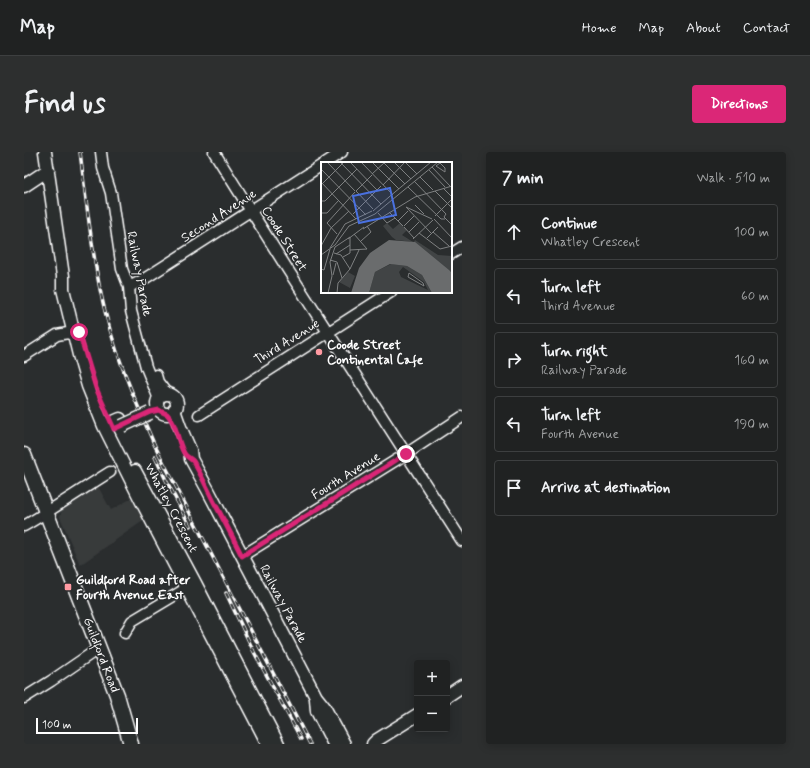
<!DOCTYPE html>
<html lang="en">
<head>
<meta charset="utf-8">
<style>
  body { margin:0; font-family:Mynerve,sans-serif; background:#2d2f2f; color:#f1f3f6 }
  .controls { position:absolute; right:12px; bottom:12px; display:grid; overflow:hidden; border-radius:4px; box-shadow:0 2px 10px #0003 }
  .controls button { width:36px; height:36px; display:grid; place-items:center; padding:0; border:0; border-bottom:1px solid #3d3f40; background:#202222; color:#f1f3f6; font:20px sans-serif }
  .scale { position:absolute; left:12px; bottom:10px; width:102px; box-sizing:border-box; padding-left:4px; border:2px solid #fff; border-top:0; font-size:11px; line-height:14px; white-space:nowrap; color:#fff; -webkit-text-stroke:3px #2a2d2e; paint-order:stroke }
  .stop { position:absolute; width:12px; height:12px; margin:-9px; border:3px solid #db2777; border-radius:50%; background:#fff }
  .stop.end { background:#db2777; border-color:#fff; box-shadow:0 1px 4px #0008 }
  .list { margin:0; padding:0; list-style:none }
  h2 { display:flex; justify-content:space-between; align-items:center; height:52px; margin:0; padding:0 16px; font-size:17px }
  h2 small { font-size:13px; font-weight:400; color:#a2a4a5 }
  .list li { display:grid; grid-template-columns:26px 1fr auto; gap:12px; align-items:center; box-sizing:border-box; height:56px; margin:0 8px 8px; padding:0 8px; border:1px solid #3d3f40; border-radius:4px }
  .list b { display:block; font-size:15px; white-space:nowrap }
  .list p { margin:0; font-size:13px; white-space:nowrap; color:#a2a4a5 }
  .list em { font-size:13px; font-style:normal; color:#a2a4a5 }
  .icon { flex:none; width:22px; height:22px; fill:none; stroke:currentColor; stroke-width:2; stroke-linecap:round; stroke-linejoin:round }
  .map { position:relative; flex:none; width:438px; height:592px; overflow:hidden; border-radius:4px }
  header { display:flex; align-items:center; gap:24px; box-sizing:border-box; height:56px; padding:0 20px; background:#202222; border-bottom:1px solid #3d3f40 }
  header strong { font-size:19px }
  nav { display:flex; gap:22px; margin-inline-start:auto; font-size:14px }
  .intro { display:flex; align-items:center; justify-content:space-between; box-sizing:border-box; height:96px; padding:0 24px }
  h1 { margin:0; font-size:28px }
  .button { padding:10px 18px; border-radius:4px; background:#db2777; color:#fff; font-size:14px; font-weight:700 }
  main { display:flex; gap:24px; padding:0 24px }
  aside { flex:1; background:#202222; border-radius:4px; box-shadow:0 2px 10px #0003 }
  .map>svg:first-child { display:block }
  .built { fill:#373a3b }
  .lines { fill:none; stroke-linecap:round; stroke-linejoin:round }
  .minor-casing { stroke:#fff; stroke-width:13 }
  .major-casing { stroke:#fff; stroke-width:15 }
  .highway-casing { stroke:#fff; stroke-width:17 }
  .minor { stroke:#2a2d2e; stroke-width:10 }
  .major { stroke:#2a2d2e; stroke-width:12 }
  .highway { stroke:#2a2d2e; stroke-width:14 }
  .rail-casing { stroke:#fff; stroke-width:3.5 }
  .rail { stroke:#2a2d2e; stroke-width:2; stroke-dasharray:6; stroke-linecap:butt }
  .major-bridge-casing { stroke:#fff; stroke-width:15; stroke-linecap:butt }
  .major-bridge { stroke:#2a2d2e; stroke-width:12 }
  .route { stroke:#db2777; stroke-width:5 }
  .poi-dot { fill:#ff9aa2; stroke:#2a2d2e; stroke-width:1.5 }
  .labels { text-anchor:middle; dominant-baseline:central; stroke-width:3; stroke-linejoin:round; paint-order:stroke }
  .street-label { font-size:13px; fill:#fff; stroke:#2a2d2e }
  .poi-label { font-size:13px; font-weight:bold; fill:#fff; stroke:#2a2d2e; text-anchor:start }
  .inset-road { fill:none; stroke:#7f8182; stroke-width:1 }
  .view { fill:#4a71e0; fill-opacity:0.15; stroke:#4a71e0; stroke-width:2 }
  .inset-edge { fill:none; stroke:#fff; stroke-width:2 }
</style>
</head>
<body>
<header>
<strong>Map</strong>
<nav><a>Home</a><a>Map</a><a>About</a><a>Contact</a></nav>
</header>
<div class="intro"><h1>Find us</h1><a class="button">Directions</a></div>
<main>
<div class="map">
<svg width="438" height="592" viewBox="0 0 438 592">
  <rect width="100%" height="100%" fill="#2a2d2e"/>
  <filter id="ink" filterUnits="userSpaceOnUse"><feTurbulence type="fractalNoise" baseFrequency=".025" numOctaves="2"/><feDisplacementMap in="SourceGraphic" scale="8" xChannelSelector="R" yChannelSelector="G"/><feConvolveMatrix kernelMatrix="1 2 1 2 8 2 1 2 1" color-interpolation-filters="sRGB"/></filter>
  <g filter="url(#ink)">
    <!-- built -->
    <path class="built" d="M71,329L87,358L108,346L119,369L56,413L36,365L40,348Z"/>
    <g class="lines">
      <defs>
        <path id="minor" d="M77,0L79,16L87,41L98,117L105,135L107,159L122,215L135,247
          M190,0L264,118L438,389
          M301,11L318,0
          M427,102L438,95
          M105,135L117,129L298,13
          M0,204L33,183L44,181L50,184
          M132,223L134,230L143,242
          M175,263L367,140
          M0,374C29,357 57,338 86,320
          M218,404L382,302L438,265
          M101,481L108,469L168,433
          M0,546L27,529L68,501L75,498"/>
        <path id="major" d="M21,0L39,124V137L55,203L64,234L80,274L117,348L244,592
          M0,34L24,18
          M133 252a10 10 0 1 1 20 0a10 10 0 1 1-20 0Z
          M150,258L156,275L166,298L167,307L184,338L292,545L300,555L320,592
          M80,274L96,267
          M111,319L171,431L254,592
          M423,544L438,534
          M292,547L293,559L310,592
          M349,592L353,588L393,563"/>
        <path id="highway" d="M0,303L93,543L107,592"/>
      </defs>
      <!-- minor casing -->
      <use href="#minor" class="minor-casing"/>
      <!-- major casing -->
      <use href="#major" class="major-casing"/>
      <!-- highway casing -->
      <use href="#highway" class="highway-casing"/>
      <!-- minor -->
      <use href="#minor" class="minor"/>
      <!-- major -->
      <use href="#major" class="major"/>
      <!-- highway -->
      <use href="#highway" class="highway"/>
      <defs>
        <path id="rail" d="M56,0C62,47 67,95 77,142C88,195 109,244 131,294L286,592
          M131,305L142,328L166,374
          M202,441L230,500L277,587"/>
      </defs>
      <!-- rail casing -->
      <use href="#rail" class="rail-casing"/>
      <!-- rail -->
      <use href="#rail" class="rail"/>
      <defs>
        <path id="major-bridge" d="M98,274L126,261"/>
      </defs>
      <!-- major-bridge casing -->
      <use href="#major-bridge" class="major-bridge-casing"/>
      <!-- major-bridge -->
      <use href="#major-bridge" class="major-bridge"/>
    </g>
  </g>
  <g class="lines" filter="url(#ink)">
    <!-- route -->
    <path class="route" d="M55,180L72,236L90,277L126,260L135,258C137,260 141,261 143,262C153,272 153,289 160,301C162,305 166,306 169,309C177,322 183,336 190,350C200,368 209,386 218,404L382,302"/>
  </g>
  <!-- markers -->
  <g class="poi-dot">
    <circle cx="295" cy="200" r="4"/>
    <rect x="40" y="431" width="8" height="8" rx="2"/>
  </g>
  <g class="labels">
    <!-- street labels -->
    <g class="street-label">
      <text transform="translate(195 64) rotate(-33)">Second Avenue</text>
      <text transform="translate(260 87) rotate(58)">Coode Street</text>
      <text transform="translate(115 122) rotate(79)">Railway Parade</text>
      <text transform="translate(263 190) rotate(-32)">Third Avenue</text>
      <text transform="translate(322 324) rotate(-32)">Fourth Avenue</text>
      <text transform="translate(147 356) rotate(62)">Whatley Crescent</text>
      <text transform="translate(259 452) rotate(62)">Railway Parade</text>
      <text transform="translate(77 503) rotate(69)">Guildford Road</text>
    </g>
    <!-- poi labels -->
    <g class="poi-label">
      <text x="303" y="193">Coode Street<tspan x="303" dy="15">Continental Cafe</tspan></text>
      <text x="52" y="428">Guildford Road after<tspan x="52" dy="15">Fourth Avenue East</tspan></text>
    </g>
  </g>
  <!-- overview -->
  <g transform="translate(297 10)">
    <rect width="131" height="131" fill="#2a2d2e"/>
    <path d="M66,61L72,67L79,61L86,68L81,73L92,80L75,78L71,75L62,64ZM94,78L117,93L131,94V111L101,88L93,80ZM70,102L86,104L101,113L111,131H48L54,110ZM82,105L103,120L107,128L80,115L78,110ZM27,110L34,114L29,126L18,120Z" fill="#414445" fill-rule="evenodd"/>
    <path d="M68,78L94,80L128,108L131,111V131H111L101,113L86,104L69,102L54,110L48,131H30L38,106L49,91Z" fill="#6a6c6d"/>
    <path class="inset-road" d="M6,0L34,29M19,0L60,42M29,0L56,28M40,0L72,33M51,0L78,27M62,0L84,22M73,0L90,17M84,0L96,12M119,1L124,6V10L115,4ZM111,5L129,24M0,7L45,53M108,8L124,25M51,12L64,0M99,15L112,28M93,19L125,52M0,20L35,57M0,23L23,0M62,23L84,0M87,25L120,57H124M122,26L131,35M35,29L52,47M35,29L51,13M114,29L131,46M68,35L110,0M0,39H4L36,7M94,43L103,52M85,45L110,71M85,45L111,57M52,49L68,35M68,50L82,64M0,51H6L18,38M57,51L66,61L74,56M32,52L60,24M125,52L123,55L131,63M114,54L131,37M113,57L131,76M77,59L87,49M6,61L34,30M6,61L16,72M83,64L93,54M83,65L93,76M42,67L94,35L131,24M88,70L98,60M112,70L128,84M98,71L119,87L131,84M106,76L117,65M27,77L43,65M92,77L112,58M40,79L50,70L46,64M0,84L10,66L28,49M9,86L24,62L51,49M29,88L46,87L33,72M13,91L20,93L29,107M15,92L29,83M0,93L14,83L28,64L54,52L117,0M22,95L29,91V75M9,98L16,100L21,116M0,107L3,108L9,87M88,111L102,121L103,124L87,115ZM12,113L15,101M7,131L11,114L9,100L14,85L29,75M16,131L17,121L29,107L38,88"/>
    <path class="view" d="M69,26L75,53L38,61L32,34Z"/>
    <rect width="131" height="131" class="inset-edge"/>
  </g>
</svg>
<div class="controls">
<button>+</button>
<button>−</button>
</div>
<div class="scale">100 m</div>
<div class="stop" style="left:55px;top:180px"></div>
<div class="stop end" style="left:382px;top:302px"></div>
</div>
<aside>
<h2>7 min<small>Walk · 510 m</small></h2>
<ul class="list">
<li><svg class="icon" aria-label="ahead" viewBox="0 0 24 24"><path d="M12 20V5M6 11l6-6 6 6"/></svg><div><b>Continue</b><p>Whatley Crescent</p></div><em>100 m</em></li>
<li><svg class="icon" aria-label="left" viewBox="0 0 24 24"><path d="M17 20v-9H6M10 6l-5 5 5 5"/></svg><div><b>Turn left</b><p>Third Avenue</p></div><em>60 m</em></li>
<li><svg class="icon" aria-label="right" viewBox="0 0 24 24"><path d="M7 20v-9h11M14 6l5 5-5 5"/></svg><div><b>Turn right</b><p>Railway Parade</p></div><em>160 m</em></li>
<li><svg class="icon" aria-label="left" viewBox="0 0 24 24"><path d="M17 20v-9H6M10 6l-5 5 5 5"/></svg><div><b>Turn left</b><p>Fourth Avenue</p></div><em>190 m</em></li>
<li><svg class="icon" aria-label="arrive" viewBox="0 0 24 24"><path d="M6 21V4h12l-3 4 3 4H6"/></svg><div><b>Arrive at destination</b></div></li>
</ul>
</aside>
</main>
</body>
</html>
